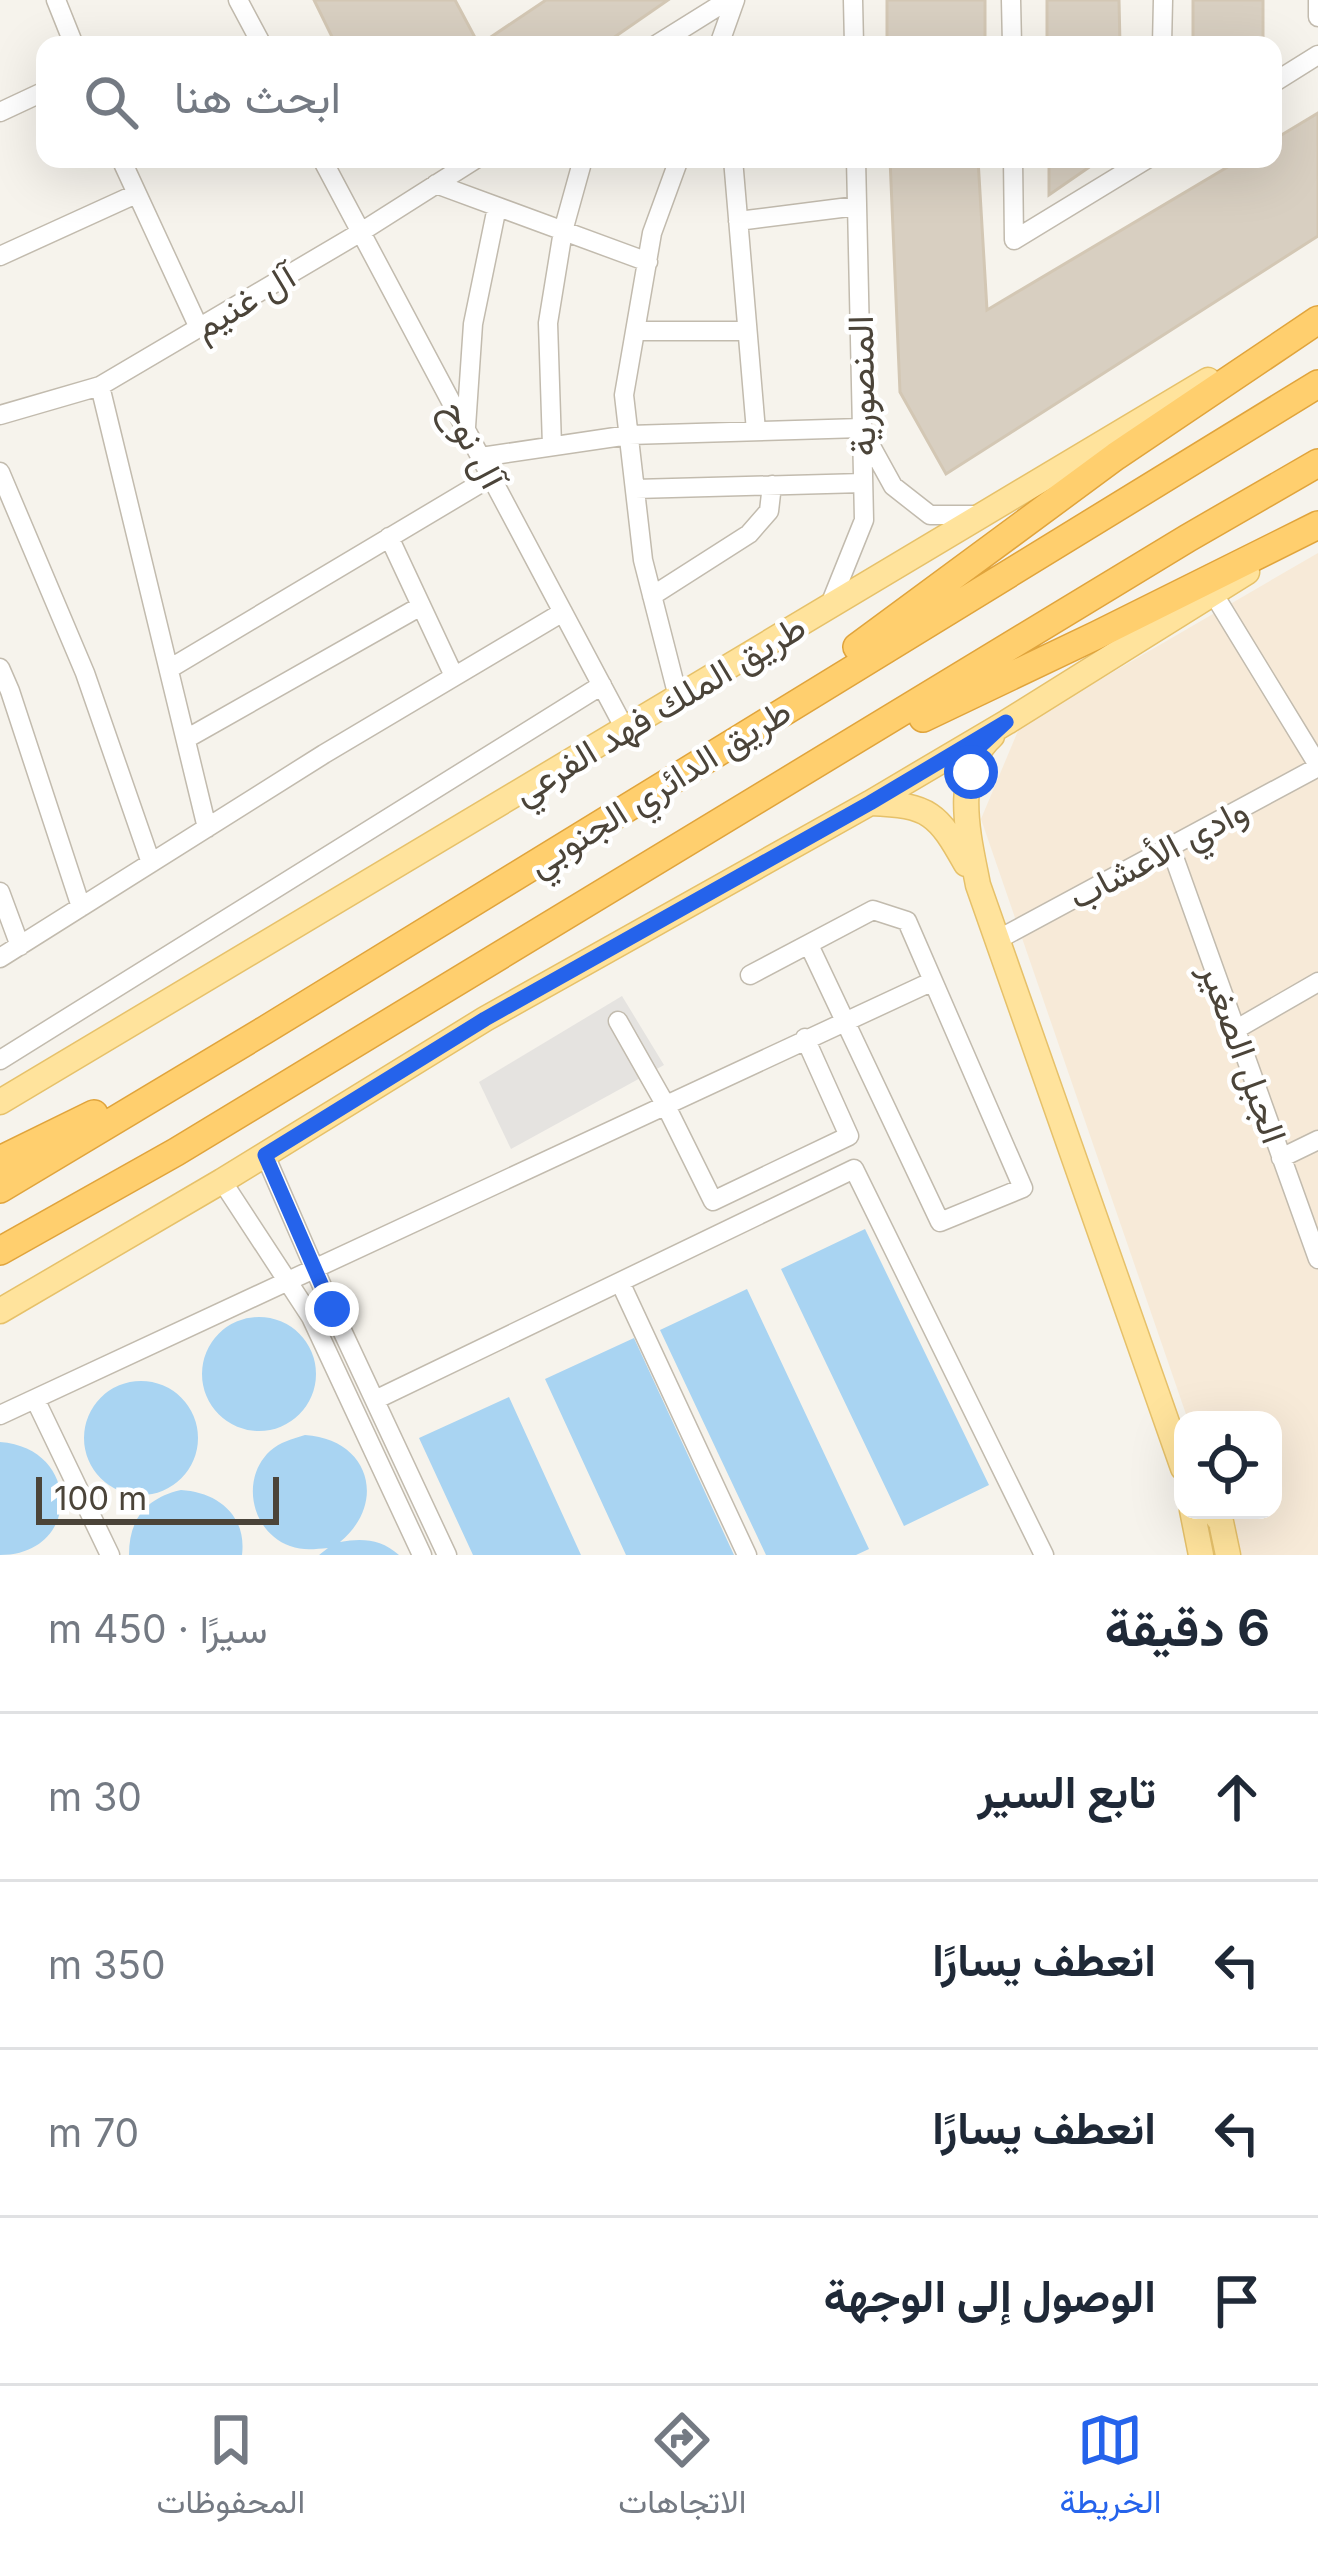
<!DOCTYPE html>
<html lang="ar">
<head>
<meta charset="utf-8">
<style>
  body { margin:0; font-family:Inter,Vazirmatn,sans-serif; background:#f2f2f3; color:#1f2937; direction:rtl }
  .controls { position:absolute; right:36px; bottom:36px; display:grid; overflow:hidden; border-radius:24px; box-shadow:0 12px 48px #0002 }
  .controls button { width:108px; height:108px; display:grid; place-items:center; padding:0; border:0; border-bottom:3px solid #e0e1e3; background:#fff; color:#1f2937; font:60px sans-serif }
  .scale { position:absolute; left:36px; bottom:30px; width:243px; box-sizing:border-box; padding-left:12px; border:6px solid #4b4439; border-top:0; font-size:33px; line-height:42px; white-space:nowrap; color:#4b4439; -webkit-text-stroke:9px #fff; paint-order:stroke }
  .stop { position:absolute; width:36px; height:36px; margin:-27px; border:9px solid #2563eb; border-radius:50%; background:#fff }
  .stop.end { background:#2563eb; border-color:#fff; box-shadow:0 3px 12px #0008 }
  .list { margin:0; padding:0; list-style:none }
  h2 { display:flex; justify-content:space-between; align-items:center; height:156px; margin:0; padding:0 48px; font-size:51px }
  h2 small { font-size:39px; font-weight:400; color:#747a83 }
  .list li { display:grid; grid-template-columns:78px 1fr auto; gap:36px; align-items:center; box-sizing:border-box; height:168px; padding:0 48px; border-top:3px solid #e0e1e3 }
  .list b { display:block; font-size:45px; white-space:nowrap }
  .list em { font-size:39px; font-style:normal; color:#747a83 }
  .icon { flex:none; width:66px; height:66px; fill:none; stroke:currentColor; stroke-width:2; stroke-linecap:round; stroke-linejoin:round }
  .map { position:relative; flex:none; width:1318px; height:1555px; overflow:hidden; direction:ltr }
  .search { position:absolute; background:#fff; box-shadow:0 12px 48px #0002; left:36px; right:36px; top:36px; height:132px; display:flex; align-items:center; gap:30px; box-sizing:border-box; padding:0 42px; border-radius:24px; color:#747a83; font-size:45px }
  .sheet { height:828px; background:#fff }
  nav { display:flex; justify-content:space-around; align-items:center; box-sizing:border-box; height:168px; border-top:3px solid #e0e1e3; background:#fff; font-size:33px; color:#747a83 }
  nav a { display:grid; justify-items:center; gap:6px }
  nav .on { color:#2563eb }
  .map>svg:first-child { display:block }
  .commercial { fill:#f7ead8 }
  .parking { fill:#e5e3e0 }
  .water { fill:#a9d4f2 }
  .building { fill:#d8cfc1; stroke:#d3c7b4; stroke-width:3 }
  .lines { fill:none; stroke-linecap:round; stroke-linejoin:round }
  .minor-casing { stroke:#c2bbae; stroke-width:21 }
  .major-casing { stroke:#e6c16a; stroke-width:27 }
  .highway-casing { stroke:#e0a43c; stroke-width:30 }
  .minor { stroke:#fff; stroke-width:18 }
  .major { stroke:#ffe39c; stroke-width:24 }
  .highway { stroke:#ffcf6e; stroke-width:27 }
  .route { stroke:#2563eb; stroke-width:15 }
  .labels { text-anchor:middle; dominant-baseline:central; stroke-width:9; stroke-linejoin:round; paint-order:stroke }
  .street-label { font-size:36px; fill:#4b4439; stroke:#fff }
</style>
</head>
<body>
<div class="map">
<svg width="1318" height="1555" viewBox="0 0 1318 1555">
  <rect width="100%" height="100%" fill="#f6f3ec"/>
  <!-- commercial -->
  <path class="commercial" d="M1318,553V1555H1234L1219,1510H1273V1420H1188L981,819L1020,726Z"/>
  <!-- parking -->
  <path class="parking" d="M622,996L664,1065L511,1149L479,1082Z"/>
  <!-- water -->
  <path class="water" d="M865,1229L989,1485L904,1526L781,1269Z
    M747,1289L869,1549L856,1555H766L660,1330Z
    M202 1374a57 57 0 1 1 114 0a57 57 0 1 1-114 0Z
    M634,1338L734,1555H626L545,1379Z
    M84 1438a57 57 0 1 1 114 0a57 57 0 1 1-114 0Z
    M509,1397L581,1555H473L419,1438Z
    M305,1435C369,1439 388,1502 340,1542C362,1538 381,1539 399,1555H319L328,1548C315,1549 303,1551 290,1546C251,1532 240,1479 270,1451C280,1442 292,1439 305,1435Z
    M0,1442C82,1448 81,1555 0,1555Z
    M181,1490C217,1492 247,1515 242,1555H129C129,1519 146,1498 181,1490Z"/>
  <!-- building -->
  <path class="building" d="M314,0H455L479,45L546,0H668L603,45H336Z
    M887,0H985V45H887Z
    M1047,0H1119L1120,45H1047Z
    M1193,0H1263V45H1193Z
    M1318,113V236L946,474L900,392L890,159H978L987,310L1241,159H1273V140Z
    M1049,159H1101L1049,195Z"/>
  <g class="lines">
    <defs>
      <path id="minor" d="M56,0L74,45
        M238,0L262,45
        M853,0L854,45
        M1011,0L1012,45
        M1318,0V17
        M656,45L728,0
        M719,45L735,0
        M1162,45L1163,0
        M1273,83L1318,55
        M0,112L45,91
        M121,159L199,328
        M322,159L625,729
        M733,159L756,431
        M1013,159L1014,240L1147,159
        M436,184L648,262
        M738,221L857,206
        M0,256L136,194
        M635,331H747
        M100,386L207,828
        M0,415L100,386L361,232L476,159
        M466,427L473,324L497,207
        M552,446L548,323L563,231L583,159
        M481,457L629,435L861,428L893,486L930,515H983
        M0,472L85,673L151,863
        M635,489L863,483
        M389,537L454,676
        M1213,593L1318,765
        M652,596L749,534L769,511L772,485
        M829,607L864,520L856,159
        M0,668L10,691L81,907
        M169,669L491,477
        M678,697L643,560L624,395L652,233L679,159
        M186,739L421,606
        M1170,846L1318,1259
        M0,892L20,946
        M997,940L1318,767
        M0,958L324,754L563,612
        M750,975L873,910L907,921L1023,1188L940,1222L809,945
        M618,1021L665,1104L713,1201L849,1136L805,1038
        M1235,1030L1318,982
        M0,1060L602,685
        M265,1155L332,1309L447,1555
        M1281,1158L1318,1140
        M222,1181L311,1317L422,1555
        M620,1282L747,1555
        M35,1399L110,1555
        M375,1400L854,1169L1044,1555
        M0,1415L933,981"/>
      <path id="major" d="M992,736C951,773 969,838 978,885L1183,1468
        M870,803C930,805 938,814 966,864
        M0,1102L1208,380
        M0,1311L222,1181L485,1019L870,803L1007,722L1247,572
        M1192,1510L1201,1555
        M1212,1510L1221,1522L1228,1555"/>
      <path id="highway" d="M857,647L1116,456L1318,320
        M923,718L1097,635L1318,525
        M0,1160L94,1114
        M0,1189L265,1030L1318,384
        M0,1251L176,1152L1188,538L1318,463"/>
    </defs>
    <!-- minor casing -->
    <use href="#minor" class="minor-casing"/>
    <!-- major casing -->
    <use href="#major" class="major-casing"/>
    <!-- highway casing -->
    <use href="#highway" class="highway-casing"/>
    <!-- minor -->
    <use href="#minor" class="minor"/>
    <!-- major -->
    <use href="#major" class="major"/>
    <!-- highway -->
    <use href="#highway" class="highway"/>
  </g>
  <g class="lines">
    <!-- route -->
    <path class="route" d="M332,1309L265,1155L485,1019L870,803L1006,722L978,748L971,772"/>
  </g>
  <g class="labels">
    <!-- street labels -->
    <g class="street-label">
      <text transform="translate(244 301) rotate(-31)">آل غنيم</text>
      <text transform="translate(861 386) rotate(-91)">المنصورية</text>
      <text transform="translate(474 444) rotate(62)">آل نوح</text>
      <text transform="translate(659 709) rotate(-31)">طريق الملك فهد الفرعي</text>
      <text transform="translate(659 787) rotate(-32)">طريق الدائري الجنوبي</text>
      <text transform="translate(1158 853) rotate(-28)">وادي الأعشاب</text>
      <text transform="translate(1244 1053) rotate(70)">الجبل الصغير</text>
    </g>
  </g>
</svg>
<div class="controls">
<button><svg class="icon" aria-label="locate" viewBox="0 0 24 24"><circle cx="12" cy="12" r="6"/><path d="M12 2v4M12 18v4M2 12h4M18 12h4"/></svg></button>
</div>
<div class="scale">100 m</div>
<div class="stop" style="left:971px;top:772px"></div>
<div class="stop end" style="left:332px;top:1309px"></div>
<div class="search"><svg class="icon" aria-label="search" viewBox="0 0 24 24"><circle cx="10" cy="10" r="6"/><path d="M15 15l6 6"/></svg>ابحث هنا</div>
</div>
<section class="sheet">
<h2>6 دقيقة<small>سيرًا · 450 m</small></h2>
<ul class="list">
<li><svg class="icon" aria-label="ahead" viewBox="0 0 24 24"><path d="M12 20V5M6 11l6-6 6 6"/></svg><div><b>تابع السير</b></div><em>30 m</em></li>
<li><svg class="icon" aria-label="left" viewBox="0 0 24 24"><path d="M17 20v-9H6M10 6l-5 5 5 5"/></svg><div><b>انعطف يسارًا</b></div><em>350 m</em></li>
<li><svg class="icon" aria-label="left" viewBox="0 0 24 24"><path d="M17 20v-9H6M10 6l-5 5 5 5"/></svg><div><b>انعطف يسارًا</b></div><em>70 m</em></li>
<li><svg class="icon" aria-label="arrive" viewBox="0 0 24 24"><path d="M6 21V4h12l-3 4 3 4H6"/></svg><div><b>الوصول إلى الوجهة</b></div></li>
</ul>
</section>
<nav>
<a class="on"><svg class="icon" aria-label="map" viewBox="0 0 24 24"><path d="M3 6l6-2 6 2 6-2v14l-6 2-6-2-6 2zM9 4v14M15 6v14"/></svg>الخريطة</a>
<a><svg class="icon" aria-label="directions" viewBox="0 0 24 24"><path d="M12 3l9 9-9 9-9-9zM9 14v-3h6M13 9l2 2-2 2"/></svg>الاتجاهات</a>
<a><svg class="icon" aria-label="saved" viewBox="0 0 24 24"><path d="M7 4h10v16l-5-4-5 4z"/></svg>المحفوظات</a>
</nav>
</body>
</html>
